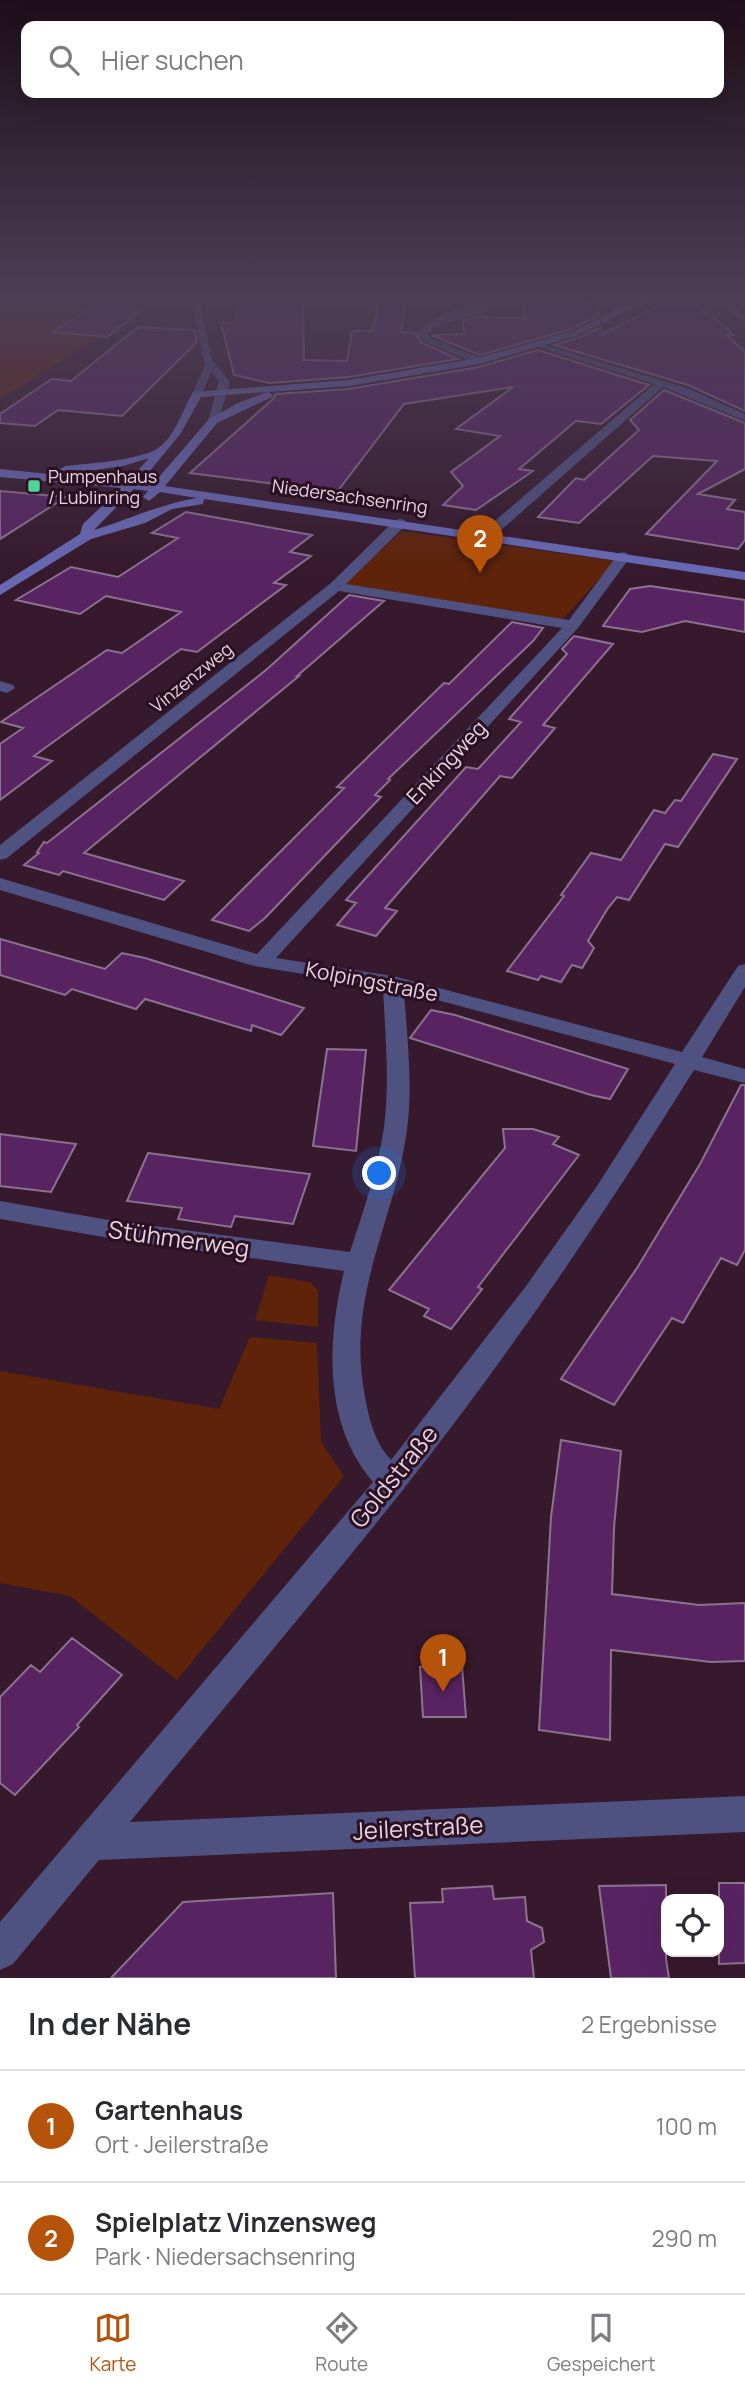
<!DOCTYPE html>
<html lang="de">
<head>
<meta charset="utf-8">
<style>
  body { margin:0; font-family:Manrope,sans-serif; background:#f7f7f7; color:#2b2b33 }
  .controls { position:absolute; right:21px; bottom:21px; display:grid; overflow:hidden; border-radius:14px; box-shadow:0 7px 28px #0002 }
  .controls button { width:63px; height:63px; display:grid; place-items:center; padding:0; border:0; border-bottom:2px solid #e1e1e2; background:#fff; color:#2b2b33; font:35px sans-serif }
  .you { position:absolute; left:380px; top:1174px; width:24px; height:24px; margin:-18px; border:5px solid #fff; border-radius:50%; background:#1a73e8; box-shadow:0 0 0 10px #1a73e833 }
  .badge { display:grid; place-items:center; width:46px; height:46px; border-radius:50%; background:#b45309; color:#fff; font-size:23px; font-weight:700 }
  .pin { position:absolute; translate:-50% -58px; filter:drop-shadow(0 2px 4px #0008) }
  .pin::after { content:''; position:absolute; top:37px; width:24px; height:21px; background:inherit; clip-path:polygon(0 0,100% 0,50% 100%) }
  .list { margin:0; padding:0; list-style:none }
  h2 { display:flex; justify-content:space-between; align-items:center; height:91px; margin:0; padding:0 28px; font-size:30px }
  h2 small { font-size:23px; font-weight:400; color:#7c7c81 }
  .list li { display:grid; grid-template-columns:46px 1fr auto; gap:21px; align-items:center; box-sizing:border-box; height:112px; padding:0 28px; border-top:2px solid #e1e1e2 }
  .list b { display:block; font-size:26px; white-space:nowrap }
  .list p { margin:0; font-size:23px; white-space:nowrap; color:#7c7c81 }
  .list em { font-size:23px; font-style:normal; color:#7c7c81 }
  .icon { flex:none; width:38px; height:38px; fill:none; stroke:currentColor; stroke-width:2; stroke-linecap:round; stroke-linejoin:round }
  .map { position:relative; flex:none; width:745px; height:1978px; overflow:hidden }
  .search { position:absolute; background:#fff; box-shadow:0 7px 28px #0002; left:21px; right:21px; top:21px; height:77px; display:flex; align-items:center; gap:18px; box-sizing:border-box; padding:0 24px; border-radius:14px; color:#7c7c81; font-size:26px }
  .sheet { height:315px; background:#fff }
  nav { display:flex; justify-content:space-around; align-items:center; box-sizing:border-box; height:98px; border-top:2px solid #e1e1e2; background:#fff; font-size:19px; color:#7c7c81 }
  nav a { display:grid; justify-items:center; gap:4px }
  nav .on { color:#b45309 }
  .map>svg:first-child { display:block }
  .green { fill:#5e2309 }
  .building { fill:#572461; stroke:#8c7291; stroke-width:2 }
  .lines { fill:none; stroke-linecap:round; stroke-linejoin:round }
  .street { fill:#4f5181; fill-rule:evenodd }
  .secondary { fill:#6769b5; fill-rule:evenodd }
  .poi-dot { fill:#4fd399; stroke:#2b0f22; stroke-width:2.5 }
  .labels { text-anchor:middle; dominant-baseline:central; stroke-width:6; stroke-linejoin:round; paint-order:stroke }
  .far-poi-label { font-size:18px; fill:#e7d3df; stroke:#2b0f22; text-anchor:start }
  .far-street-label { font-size:18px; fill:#e7d3df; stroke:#2b0f22 }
  .street-label { font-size:21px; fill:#e7d3df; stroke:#2b0f22 }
  .near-street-label { font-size:24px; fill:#e7d3df; stroke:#2b0f22 }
</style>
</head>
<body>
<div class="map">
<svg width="745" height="1978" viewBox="0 0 745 1978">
  <rect width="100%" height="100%" fill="#36192c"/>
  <!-- green -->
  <path class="green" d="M0,297H110L54,332L101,336L0,399Z
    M402,531L616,561L561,621L343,584Z
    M269,1275L309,1282L318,1290V1327L255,1320Z
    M250,1337L317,1343L321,1442L344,1476L177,1680L70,1596L0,1583V1371L219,1409Z"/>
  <!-- building -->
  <path class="building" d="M104,300L151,303L107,337L53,332Z
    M303,301L304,360L347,361L352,331H373L378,302L405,303L401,332L416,333L420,342L458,359L349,377L269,383L234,375L221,323H236L238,302Z
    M525,302L597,303L599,315L572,329L480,355L431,335L464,334L463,321L480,317L525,318Z
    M662,304L701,306L702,312L708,313L734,335H727L745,352V411L688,385L554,345L580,337L601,327L602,334Z
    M138,327L195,330L197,342L122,416L58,410L35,426L0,423V414L52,379L71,381Z
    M538,350L649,385L601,424L576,421L519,469L533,471L476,510L443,505L463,486L451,472L500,436L456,429L513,387L404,404L337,492L190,473L273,399L276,394L349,389L479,367Z
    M664,390L745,423V469L698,494L735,500L727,509L745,512V540L738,549L646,534L717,461L653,456L579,523L538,517L576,478L584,480L639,430L630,420Z
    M0,491L66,497L0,539Z
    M186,512L312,535L290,552L311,556L274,583L286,585L197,652L181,649L34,756L52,761L0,800V744L23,728L1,722L107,650L122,653L181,612L106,596L80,614L16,600L71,567L118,577L178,538L152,533Z
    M650,586L745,600V632L685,621L642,632L603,626L630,589Z
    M349,595L384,601L297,676H299L84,853L184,881L164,900L63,871L59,875L24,865L39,853L37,852L44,842L47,843L266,670Z
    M512,622L543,628L533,641L388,779L390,780L375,795L381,797L265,918L249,931L212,920L344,788L337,787L444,683L449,684Z
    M574,636L613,644L543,725L555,728L512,778L500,776L385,908L397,911L376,936L337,925L356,903L346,900L466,767L478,769L521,722L509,719L567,654L562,649Z
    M713,754L737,759L678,847L665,844L629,900L617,897L608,908L588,941L594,948L582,968L572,965L561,982L541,976L538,980L507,971L564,896L561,895L591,853L621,860L654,810L665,813L675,800L681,801Z
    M0,939L105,969L122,953L145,958L304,1008L281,1035L252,1025L251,1031L145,999L136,1009L72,989L65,995L0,975Z
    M431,1010L455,1015L628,1069L610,1099L591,1095L410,1038Z
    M327,1049L366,1050L356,1151L313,1146Z
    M741,1085H745V1250L737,1265L721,1258L683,1323L672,1318L614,1405L561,1379L637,1268L700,1164Z
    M503,1129H533L559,1137L553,1144L579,1155L478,1287L482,1289L451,1329L424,1316L429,1309L389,1290L505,1148Z
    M0,1134L76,1144L51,1192L0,1186Z
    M148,1153L238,1165L310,1174L293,1224L235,1216L231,1227L178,1219L182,1208L127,1201Z
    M561,1440L621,1451L614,1528L612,1594L699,1605L745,1603V1661L711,1662L611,1650L610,1740L539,1730L551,1517Z
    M72,1638L122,1675L77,1725L79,1727L15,1795L0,1783V1697L31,1665L40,1672Z
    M462,1666L466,1717H423L420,1667Z
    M719,1883H745V1963L719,1964Z
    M666,1885V1959L669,1978H611L599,1886Z
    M492,1886L494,1899L525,1897L527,1921L542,1928L544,1942L531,1950L534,1978H415L410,1903L443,1902L442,1889Z
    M333,1893L336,1978H111L183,1902Z"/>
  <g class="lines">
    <!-- street -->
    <path class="street" d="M191,297H199L212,360L230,382L218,421L213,424L208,421L219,381L211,372L201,396L192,394L205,365Z
      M496,297L505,299C480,325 455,311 428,334L430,338L483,359V363H475L421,340L418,333C437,313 470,302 496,297Z
      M695,297C715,297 730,303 745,316V324L725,308Z
      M538,343L687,388L745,414V421L663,387L499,532H489V526L654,384L538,347Z
      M400,519L405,520V526L346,584L569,620L619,553L624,552L631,556L578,628L276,958L393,976L682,1052L738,966L745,964V987L702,1057L745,1069V1083L694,1070C604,1215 508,1357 402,1491C313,1603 220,1712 130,1822L745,1796V1832L99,1860L13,1964L0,1970V1922L373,1482C323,1424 327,1340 344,1271L109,1238L0,1219V1201L109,1220L350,1252C363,1211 378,1170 384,1127C390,1080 385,1033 383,987L254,966L0,890V878L257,954L562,628L339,591L7,858L0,860V845L331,583L395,520ZM404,991L675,1064L597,1186L526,1286L391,1460C376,1444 370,1423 366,1402C344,1297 393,1229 407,1130C413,1084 407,1037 404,991Z
      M0,681L13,685L15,688L7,693L0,691Z"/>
    <!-- secondary -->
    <path class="secondary" d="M651,297H663L634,308L579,335L479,364L349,386L268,392L273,395L272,397L217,423L165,486L745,572V580L204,499L203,504L172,509L145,523L91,539L0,595V585L80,534L83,524L121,488L0,477V469L128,482L149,458L123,466L65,474L59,470L65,466C86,464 142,460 158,448C175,437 183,409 193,392L349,380L478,358L573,331L628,304ZM267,392L238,403L209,419L153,484L140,483L181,433L201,397ZM134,489L148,491L143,497L149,501L160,492L197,498C161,504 129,519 94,530Z"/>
  </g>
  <!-- sky -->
  <linearGradient id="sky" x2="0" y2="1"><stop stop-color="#1e0e18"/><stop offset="0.52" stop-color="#4c3e56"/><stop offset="1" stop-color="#4c3e56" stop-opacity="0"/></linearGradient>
  <rect width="745" height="574" fill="url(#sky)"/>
  <!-- markers -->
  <rect class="poi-dot" x="27" y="479" width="14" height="14" rx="3.5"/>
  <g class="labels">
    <!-- far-poi labels -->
    <g class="far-poi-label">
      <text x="48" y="476">Pumpenhaus<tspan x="48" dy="21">/ Lublinring</tspan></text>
    </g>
    <!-- far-street labels -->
    <g class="far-street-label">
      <text transform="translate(350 496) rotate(8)">Niedersachsenring</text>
      <text transform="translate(191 677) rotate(-39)">Vinzenzweg</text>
    </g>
    <!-- street labels -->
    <g class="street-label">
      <text transform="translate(446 762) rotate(-47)">Enkingweg</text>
      <text transform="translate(372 981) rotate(11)">Kolpingstraße</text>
    </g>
    <!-- near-street labels -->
    <g class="near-street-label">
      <text transform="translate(179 1238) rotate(8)">Stühmerweg</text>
      <text transform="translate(393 1476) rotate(-51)">Goldstraße</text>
      <text transform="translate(418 1827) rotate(-3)">Jeilerstraße</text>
    </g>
  </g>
</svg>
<div class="controls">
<button><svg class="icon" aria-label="locate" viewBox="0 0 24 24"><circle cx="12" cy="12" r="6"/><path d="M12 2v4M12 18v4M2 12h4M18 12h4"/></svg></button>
</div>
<div class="you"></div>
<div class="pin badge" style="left:443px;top:1692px">1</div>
<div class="pin badge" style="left:480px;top:573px">2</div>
<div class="search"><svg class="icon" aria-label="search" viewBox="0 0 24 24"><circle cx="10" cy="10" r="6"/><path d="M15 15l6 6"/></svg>Hier suchen</div>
</div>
<section class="sheet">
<h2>In der Nähe<small>2 Ergebnisse</small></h2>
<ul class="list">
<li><span class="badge">1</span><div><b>Gartenhaus</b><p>Ort · Jeilerstraße</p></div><em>100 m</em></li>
<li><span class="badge">2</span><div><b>Spielplatz Vinzensweg</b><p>Park · Niedersachsenring</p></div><em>290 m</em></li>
</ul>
</section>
<nav>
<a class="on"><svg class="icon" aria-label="map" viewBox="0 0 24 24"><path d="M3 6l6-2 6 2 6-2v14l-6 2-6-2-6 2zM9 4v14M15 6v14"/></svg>Karte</a>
<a><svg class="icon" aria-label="directions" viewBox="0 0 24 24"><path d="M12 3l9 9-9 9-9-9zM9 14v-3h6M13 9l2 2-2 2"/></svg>Route</a>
<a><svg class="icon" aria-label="saved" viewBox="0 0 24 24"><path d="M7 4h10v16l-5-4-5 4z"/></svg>Gespeichert</a>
</nav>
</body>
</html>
